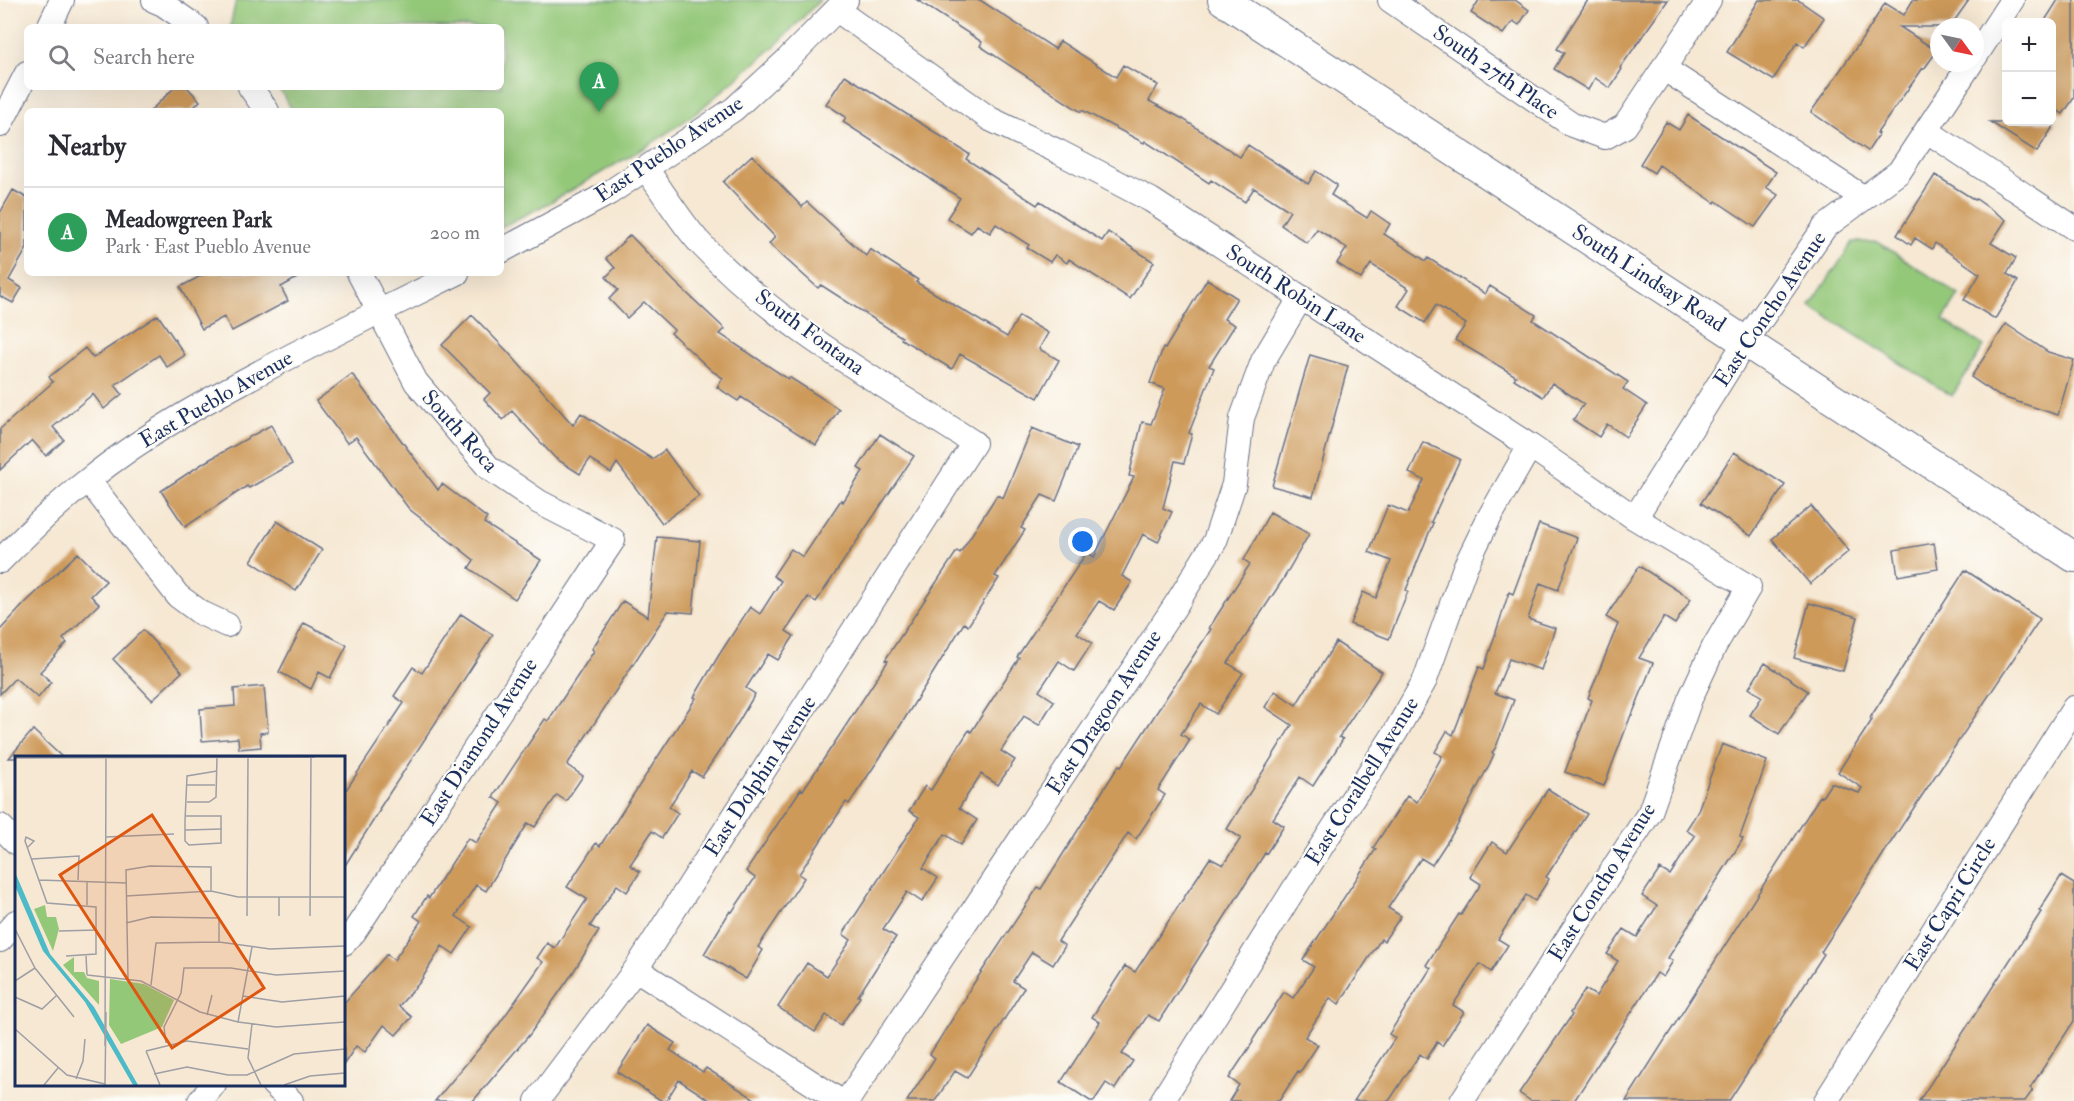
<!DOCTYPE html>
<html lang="en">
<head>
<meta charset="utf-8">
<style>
  body { margin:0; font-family:"IM FELL Double Pica",serif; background:#f2f2f3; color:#2b2b33 }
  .controls { position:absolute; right:18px; top:18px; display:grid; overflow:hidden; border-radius:9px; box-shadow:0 6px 24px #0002 }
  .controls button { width:54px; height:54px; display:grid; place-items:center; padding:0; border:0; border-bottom:2px solid #e1e1e2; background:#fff; color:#2b2b33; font:30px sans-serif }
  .compass { position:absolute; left:1930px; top:18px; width:54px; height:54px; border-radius:50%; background:#fff; box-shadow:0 6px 24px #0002; rotate:123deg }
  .you { position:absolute; left:1083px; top:542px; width:21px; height:21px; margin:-15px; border:4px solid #fff; border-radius:50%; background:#1a73e8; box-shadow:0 0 0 9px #1a73e833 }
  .badge { display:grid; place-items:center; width:39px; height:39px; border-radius:50%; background:#111827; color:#fff; font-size:20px; font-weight:700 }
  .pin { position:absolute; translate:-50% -50px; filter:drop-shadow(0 2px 3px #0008) }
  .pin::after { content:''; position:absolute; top:32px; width:21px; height:18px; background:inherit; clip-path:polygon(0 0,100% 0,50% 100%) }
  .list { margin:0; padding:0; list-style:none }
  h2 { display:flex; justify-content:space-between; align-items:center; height:78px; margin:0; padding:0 24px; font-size:26px }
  h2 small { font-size:20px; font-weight:400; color:#7c7c81 }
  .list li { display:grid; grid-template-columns:39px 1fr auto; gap:18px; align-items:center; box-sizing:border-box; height:90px; padding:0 24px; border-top:2px solid #e1e1e2 }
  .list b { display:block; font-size:22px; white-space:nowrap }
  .list p { margin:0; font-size:20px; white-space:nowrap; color:#7c7c81 }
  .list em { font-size:20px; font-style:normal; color:#7c7c81 }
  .icon { flex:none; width:33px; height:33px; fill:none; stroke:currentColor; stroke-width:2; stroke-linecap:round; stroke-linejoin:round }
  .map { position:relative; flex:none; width:2074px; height:1101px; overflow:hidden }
  .search { position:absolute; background:#fff; box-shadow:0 6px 24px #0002; left:24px; top:24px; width:480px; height:66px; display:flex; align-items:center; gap:15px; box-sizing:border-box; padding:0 21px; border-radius:9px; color:#7c7c81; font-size:22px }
  .panel { position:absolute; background:#fff; box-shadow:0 6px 24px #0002; left:24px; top:108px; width:480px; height:168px; border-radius:9px }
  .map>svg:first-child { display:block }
  .green { fill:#94c879; stroke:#587c6c; stroke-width:1.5 }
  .building { fill:#cd9a5a }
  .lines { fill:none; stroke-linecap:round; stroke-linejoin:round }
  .minor-casing { stroke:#687087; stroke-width:26 }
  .major-casing { stroke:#687087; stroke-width:32 }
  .minor { stroke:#fff; stroke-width:24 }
  .major { stroke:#fff; stroke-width:30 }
  .labels { text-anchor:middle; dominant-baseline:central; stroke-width:4.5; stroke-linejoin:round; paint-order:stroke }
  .street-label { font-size:22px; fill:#1b2f5e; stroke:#fdfcf7 }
  .inset-road { fill:none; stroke:#9e9ea4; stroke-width:1.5 }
  .view { fill:#de5710; fill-opacity:0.15; stroke:#de5710; stroke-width:3 }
  .inset-edge { fill:none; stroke:#1b2f5e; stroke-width:3 }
</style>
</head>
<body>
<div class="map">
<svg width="2074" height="1101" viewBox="0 0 2074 1101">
  <rect width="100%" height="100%" fill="#fdfcf7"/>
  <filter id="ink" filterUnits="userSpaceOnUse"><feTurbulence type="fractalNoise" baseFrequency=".0167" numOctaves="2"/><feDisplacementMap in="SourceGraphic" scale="12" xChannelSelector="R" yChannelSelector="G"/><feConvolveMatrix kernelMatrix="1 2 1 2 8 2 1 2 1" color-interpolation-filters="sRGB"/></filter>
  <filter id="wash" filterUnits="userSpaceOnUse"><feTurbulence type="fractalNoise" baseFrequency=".008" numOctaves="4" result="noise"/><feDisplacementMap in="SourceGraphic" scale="24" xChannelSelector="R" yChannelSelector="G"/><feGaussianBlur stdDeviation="1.35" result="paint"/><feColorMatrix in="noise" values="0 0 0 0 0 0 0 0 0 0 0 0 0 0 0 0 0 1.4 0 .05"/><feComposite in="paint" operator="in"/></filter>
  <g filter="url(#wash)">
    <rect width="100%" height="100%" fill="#f6e8d3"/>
    <!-- green -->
    <path class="green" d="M236,0H820L777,44L695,114L649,145L549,203L501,227V111H293L278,87H501V27H230Z
      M1853,242H1878L1959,295L1943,320L1984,346L1952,396L1810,306Z"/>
    <g id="blocks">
      <!-- building -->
      <path class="building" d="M917,0H980L1055,49L1060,41L1116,77L1123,65L1158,85L1149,101L1183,119L1240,157L1248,145L1308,184L1316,171L1337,185L1331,195L1367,218L1371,211L1390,224L1384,234L1426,261L1428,258L1485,294L1490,286L1536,315L1533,320L1628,382L1623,389L1647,405L1626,437L1607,424L1599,437L1573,420L1584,404L1552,383L1543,397L1514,379L1516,376L1455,340L1466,324L1436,305L1425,323L1398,306L1409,289L1371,264L1361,279L1337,263L1347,248L1317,229L1307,243L1281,225L1290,211L1254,188L1245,202L1211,180L1209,183L1145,141L1144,143L1082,110L1081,112L980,46L982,42Z
        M1479,0H1515L1529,10L1519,25L1513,21L1503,34L1471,13Z
        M1588,0H1668L1620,68L1622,69L1610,88L1595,78L1588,90L1554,69L1564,53L1557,49Z
        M1759,0H1798L1824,18L1804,47L1797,42L1773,80L1727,52Z
        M1913,0H1969L1950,27H1900L1937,51L1924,69L1923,68L1877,133L1879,134L1868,151L1811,112L1867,32L1885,3L1904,15Z
        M2058,0H2074V98L2063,114L2052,107V22H2044Z
        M845,75L969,154L966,159L1037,205L1040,201L1102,241L1108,232L1154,262L1130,299L1069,259L1067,263L1055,255L1050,262L1027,248L1029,245L996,224L990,233L977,225L971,233L947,218L960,198L843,122L846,117L826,104Z
        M175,87H187L200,101L190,111H150Z
        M1688,115L1776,172L1766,187L1778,195L1755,227L1716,201L1715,203L1659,165L1654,173L1640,164L1666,122L1679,130Z
        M1990,122H2056L2037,152Z
        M752,155L802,207L807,202L866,256L870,249L918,280L916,282L1007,337L1019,316L1048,333L1039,349L1059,360L1038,398L960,354L952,369L901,339L902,337L821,285L818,288L769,244L775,237L723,182Z
        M1935,175L1975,200L1976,199L2006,220L1991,243L2016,258L2007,274L2018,281L1995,319L1964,300L1980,274L1935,243L1932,249L1915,238L1911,245L1897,235Z
        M13,190L27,198V248L9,280L22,288L13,303L0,296V213Z
        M630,235L675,282L725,329L720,334L788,379L789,377L839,409L816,445L741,397L738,401L717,387L723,378L712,371L671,333L674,330L644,302L627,318L609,299L618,290L606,277L615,268L606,258Z
        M206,273H306L281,287L288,301L232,331L224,317L202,329L180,287Z
        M1207,279L1237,298L1224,319L1235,325L1209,366L1214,368L1189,433L1192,434L1184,463L1175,461L1163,508L1172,512L1158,542L1143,534L1122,576L1132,582L1114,610L1099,601L1077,633L1092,643L1074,671L1059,661L1039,691L1054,701L1039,725L1024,716L1001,751L1015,760L998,785L981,774L959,808L977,820L961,845L945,834L923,868L938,878L922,902L907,892L883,929L896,937L858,996L860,997L841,1025L826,1015L815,1032L778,1007L807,963L827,976L851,940L843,934L919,817L909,811L925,786L931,790L969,730L971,732L1019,658L1017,657L1087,552L1094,557L1134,477L1129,476L1142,422L1151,424L1165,389L1150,383L1163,348L1165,349Z
        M158,315L185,355L167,367L159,355L115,385L122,394L104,409L93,394L53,427L64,440L46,456L32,440L0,470V429L53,382L49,377L85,348L93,358Z
        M472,315L508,352L573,425L581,413L652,459L665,450L699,496L662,523L617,463L611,473L590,459L580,474L555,458L512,411L503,420L484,399L490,393L442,345Z
        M2006,324L2048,352L2074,360L2058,415L1999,396L1971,377Z
        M1310,355L1348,366L1313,497L1272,486Z
        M352,374L438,490L442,484L487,518L484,523L541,560L515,599L469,568L474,560L409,509L356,437L347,443L316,401Z
        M271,425L292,464L249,488L247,486L185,527L161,491L205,462Z
        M1032,428L1078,447L1056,501L1042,495L1021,528L1025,530L995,576L999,578L968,626L964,623L887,747L849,804L846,802L799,874L804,878L758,947L763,950L746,979L704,954L730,911L732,912L755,878L746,871L801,789L803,790L841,733L888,661L885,660L957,551L960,553L997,495L1003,498Z
        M880,434L914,456L816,602L808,597L786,631L794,636L778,660L768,654L746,688L755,694L736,726L702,777L692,771L669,807L678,813L662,838L652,831L630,865L640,872L627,892L617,885L590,926L599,931L570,977L530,1034L473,1101H435L497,1027L543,962L537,958L547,943L555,948L587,899L567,887L596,843L600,846L696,698L694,697L719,655L750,607L760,614L781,581L773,576L791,549L803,557L841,500L843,502L863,471L858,468Z
        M1423,442L1460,459L1431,522L1433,523L1406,590L1408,591L1389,639L1350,624L1363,592L1376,598L1391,561L1369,552L1388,505L1408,513L1424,480L1409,473Z
        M1734,452L1785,485L1751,536L1701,503Z
        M1811,506L1849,551L1810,584L1772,539Z
        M1270,512L1309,534L1282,581L1228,663L1243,673L1216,714L1201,704L1181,734L1190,740L1158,790L1165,795L1136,839L1128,833L1058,941L1065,946L1053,965L1032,952L1013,981L1024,988L967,1078L955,1071L935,1101H907L935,1058L930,1054L967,996L966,995L1038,887L1041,889L1119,765L1121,767L1211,629L1209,628L1250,564L1244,560Z
        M277,521L322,550L296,591L251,561Z
        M1539,524L1577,538L1558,590L1540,583L1528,619L1555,628L1541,670L1509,659L1495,693L1514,700L1496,747L1492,753L1494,754L1490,763L1456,828L1432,865L1421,858L1388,908L1401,916L1384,941L1381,939L1339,1004L1330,998L1305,1037L1318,1045L1300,1072L1298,1071L1279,1101H1229L1239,1085L1229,1078L1253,1042L1252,1041L1284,992L1293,998L1314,967L1303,960L1376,849L1373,848L1407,796L1417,802L1442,756L1435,752L1447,731L1453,735L1479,667L1484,669L1509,592L1513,594Z
        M657,537L700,541L693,613L668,611L567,765L583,776L566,801L557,795L535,827L528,823L486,891L476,885L456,916L472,927L454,954L442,946L420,982L399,1006L412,1017L396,1035L384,1025L365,1052L356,1046L344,1064V1003L387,954L394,960L421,921L414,916L427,896L429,898L468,838L476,843L502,803L493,797L545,719L548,721L594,651L592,649L623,601L648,617Z
        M1934,543L1938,569L1898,576L1894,550Z
        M78,553L106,581L91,596L99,604L63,639L67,643L40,672L51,682L38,698L15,678L0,694V630L25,603Z
        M1639,566L1691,599L1675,624L1664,617L1639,658L1653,663L1632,715H1631L1604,786L1565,772L1592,700L1588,698L1618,624L1606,617Z
        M1965,570L2040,619L1891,842L1821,952L1824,954L1729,1101H1626L1820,796L1822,797L1831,783L1859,793L1862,788L1838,772L1872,720L1870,718L1904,665Z
        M1809,603L1858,617L1843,671L1794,658Z
        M461,614L493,635L379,809L380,810L344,867V793L404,703L394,696L413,667L422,673Z
        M304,623L347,645L330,678L319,672L311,689L279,672Z
        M143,630L182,672L152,700L113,659Z
        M1336,642L1382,672L1339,737L1343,739L1313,786L1300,777L1273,819L1284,826L1266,854L1265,853L1159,1021L1148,1015L1122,1054L1133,1061L1115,1089L1106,1083L1094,1101H1090L1061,1082L1100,1022L1092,1017L1125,966L1135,972L1210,858L1223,865L1241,838L1227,829L1292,725L1265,707L1275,691L1296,705Z
        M1765,663L1808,691L1779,734L1750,715L1762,697L1749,688Z
        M264,686L268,732L260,733L261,747L239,749L238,738L202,741L200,709L235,706L234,689Z
        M33,730L63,758H9Z
        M1722,744L1767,761L1740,837L1743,839L1668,958L1673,961L1663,977L1657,973L1574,1101H1531L1519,1093L1572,1015L1570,1013L1585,989L1596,996L1618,961L1607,954L1624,929L1637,937L1657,906L1642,896L1660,869L1670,875L1695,836L1686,830L1697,813Z
        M1548,789L1587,814L1546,877L1549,879L1535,901L1526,895L1498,939L1508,945L1491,972L1480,964L1453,1005L1464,1012L1442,1046L1437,1042L1427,1059L1420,1054L1389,1101H1354L1395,1038L1389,1034L1431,968L1426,965L1459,914L1461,915L1481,884L1470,877L1492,842L1507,852Z
        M2061,876L2074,884V1021L2030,1088L2033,1090L2025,1101H1919L2041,912L2039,911Z
        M647,1025L675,1043L670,1050L703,1072L706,1068L758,1101H711L679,1080L666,1101H662L617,1072Z"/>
    </g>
  </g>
  <g filter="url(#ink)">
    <use href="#blocks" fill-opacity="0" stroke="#687087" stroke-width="1.5"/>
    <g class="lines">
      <defs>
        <path id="minor" d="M154,0L163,4L196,27
          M1390,0L1572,125L1605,137L1625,126L1709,0
          M837,10L990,119L1059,152L1151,200L1530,446L1635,518L1749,587L1714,647L1690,699L1650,812L1462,1101
          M49,27L62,0
          M1975,57L2012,0
          M1663,68L1864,198
          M250,87L267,111
          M0,125L27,73
          M1927,131L2074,228
          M501,251L609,193L734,109L786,61L846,0
          M88,480L178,596L201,613L227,625
          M1635,518L1746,341L1825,227L1899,172L1971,63
          M0,561C28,533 56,505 87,481C150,430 222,392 293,355C348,327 402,300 457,273
          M0,826L16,842
          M0,940L16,922
          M344,943L354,932L613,540L539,502L489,468L416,382L359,273
          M636,969L840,1101
          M273,1084L291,1101
          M200,1101L214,1084
          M537,1101L636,969L974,443C880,382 777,326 700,243C680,221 664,193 646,169
          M847,1101L1177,603L1215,541L1234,484L1242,418L1263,361L1301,297
          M1162,1101L1299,881L1395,733L1425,680L1465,567L1489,518L1530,446
          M1826,1101L2074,708"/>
        <path id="major" d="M1223,0L2074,557"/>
      </defs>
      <!-- minor casing -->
      <use href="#minor" class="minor-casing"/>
      <!-- major casing -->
      <use href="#major" class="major-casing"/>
      <!-- minor -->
      <use href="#minor" class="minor"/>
      <!-- major -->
      <use href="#major" class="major"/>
    </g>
  </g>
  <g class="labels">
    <!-- street labels -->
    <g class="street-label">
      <text transform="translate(1496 72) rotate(35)">South 27th Place</text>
      <text transform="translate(669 149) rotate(-34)">East Pueblo Avenue</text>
      <text transform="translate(1649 278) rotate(33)">South Lindsay Road</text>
      <text transform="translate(1296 294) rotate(33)">South Robin Lane</text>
      <text transform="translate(1770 309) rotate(-56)">East Concho Avenue</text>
      <text transform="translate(810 332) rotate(36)">South Fontana</text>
      <text transform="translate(216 399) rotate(-30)">East Pueblo Avenue</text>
      <text transform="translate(460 431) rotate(48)">South Roca</text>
      <text transform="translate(1104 712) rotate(-57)">East Dragoon Avenue</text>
      <text transform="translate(479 742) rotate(-57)">East Diamond Avenue</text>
      <text transform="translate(760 776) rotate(-57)">East Dolphin Avenue</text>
      <text transform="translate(1362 781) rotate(-58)">East Coralbell Avenue</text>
      <text transform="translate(1602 882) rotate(-58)">East Concho Avenue</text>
      <text transform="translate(1950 904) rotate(-58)">East Capri Circle</text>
    </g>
  </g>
  <!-- overview -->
  <g transform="translate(15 756)">
    <rect width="330" height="330" fill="#f6e8d3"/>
    <path d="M30,149L32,161H41L44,173L38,195L19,153ZM59,201V216H69L72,222L84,225V249L48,209ZM95,223L129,228L159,244L147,271L106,288L94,269Z" fill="#94c879"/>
    <path d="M0,116L35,198L79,251L123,329H118L70,246L28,195L0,130Z" fill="#4dbac8"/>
    <path class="inset-road" d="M0,2L300,1M172,29H200M172,46H194L201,41L202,1M171,60H206V87L174,89L170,85V65L172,20L202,15M170,74L207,73M91,81L159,78M13,91L19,85L11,81L10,85L32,147L81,151V198L51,200M17,103L64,100L63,124M24,124L112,127M72,126V149M111,140L196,135L223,141H330M264,141V160M232,160L233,1M295,160L296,1M111,167L136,161L204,162V186M0,173L20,212L59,261M44,175L82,174M71,200L72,219M72,219L126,225L185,256L223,266L261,271L330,266M113,222L111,114L135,110L196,111V135M0,225L20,212M136,229L141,187L204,186L255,193L330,190M228,240L267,246L330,240M0,241L27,253L42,239M192,259L197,239M223,266L237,191M237,268L233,302L246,329M0,273L52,319L90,328M151,287L149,271L166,237L169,212H216L261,219L330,215M90,290L91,1M131,295L172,285L233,293M131,295L145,329M139,318L172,311L213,319H232L279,298L330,293M61,323L68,305L70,283M29,329L43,312M90,329L91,256M269,329L295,320L330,317"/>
    <path class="view" d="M137,59L249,232L157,292L45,119Z"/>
    <rect width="330" height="330" class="inset-edge"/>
  </g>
</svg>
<div class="controls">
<button>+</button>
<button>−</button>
</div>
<svg class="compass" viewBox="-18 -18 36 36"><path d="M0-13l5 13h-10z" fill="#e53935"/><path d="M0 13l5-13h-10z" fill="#7c7c81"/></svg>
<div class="you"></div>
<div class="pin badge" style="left:599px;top:112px;background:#2e9e5b">A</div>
<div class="search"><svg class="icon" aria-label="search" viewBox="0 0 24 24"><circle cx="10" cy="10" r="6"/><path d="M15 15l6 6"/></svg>Search here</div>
<section class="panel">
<h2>Nearby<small></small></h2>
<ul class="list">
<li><span class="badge" style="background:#2e9e5b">A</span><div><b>Meadowgreen Park</b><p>Park · East Pueblo Avenue</p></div><em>200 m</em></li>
</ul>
</section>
</div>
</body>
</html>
